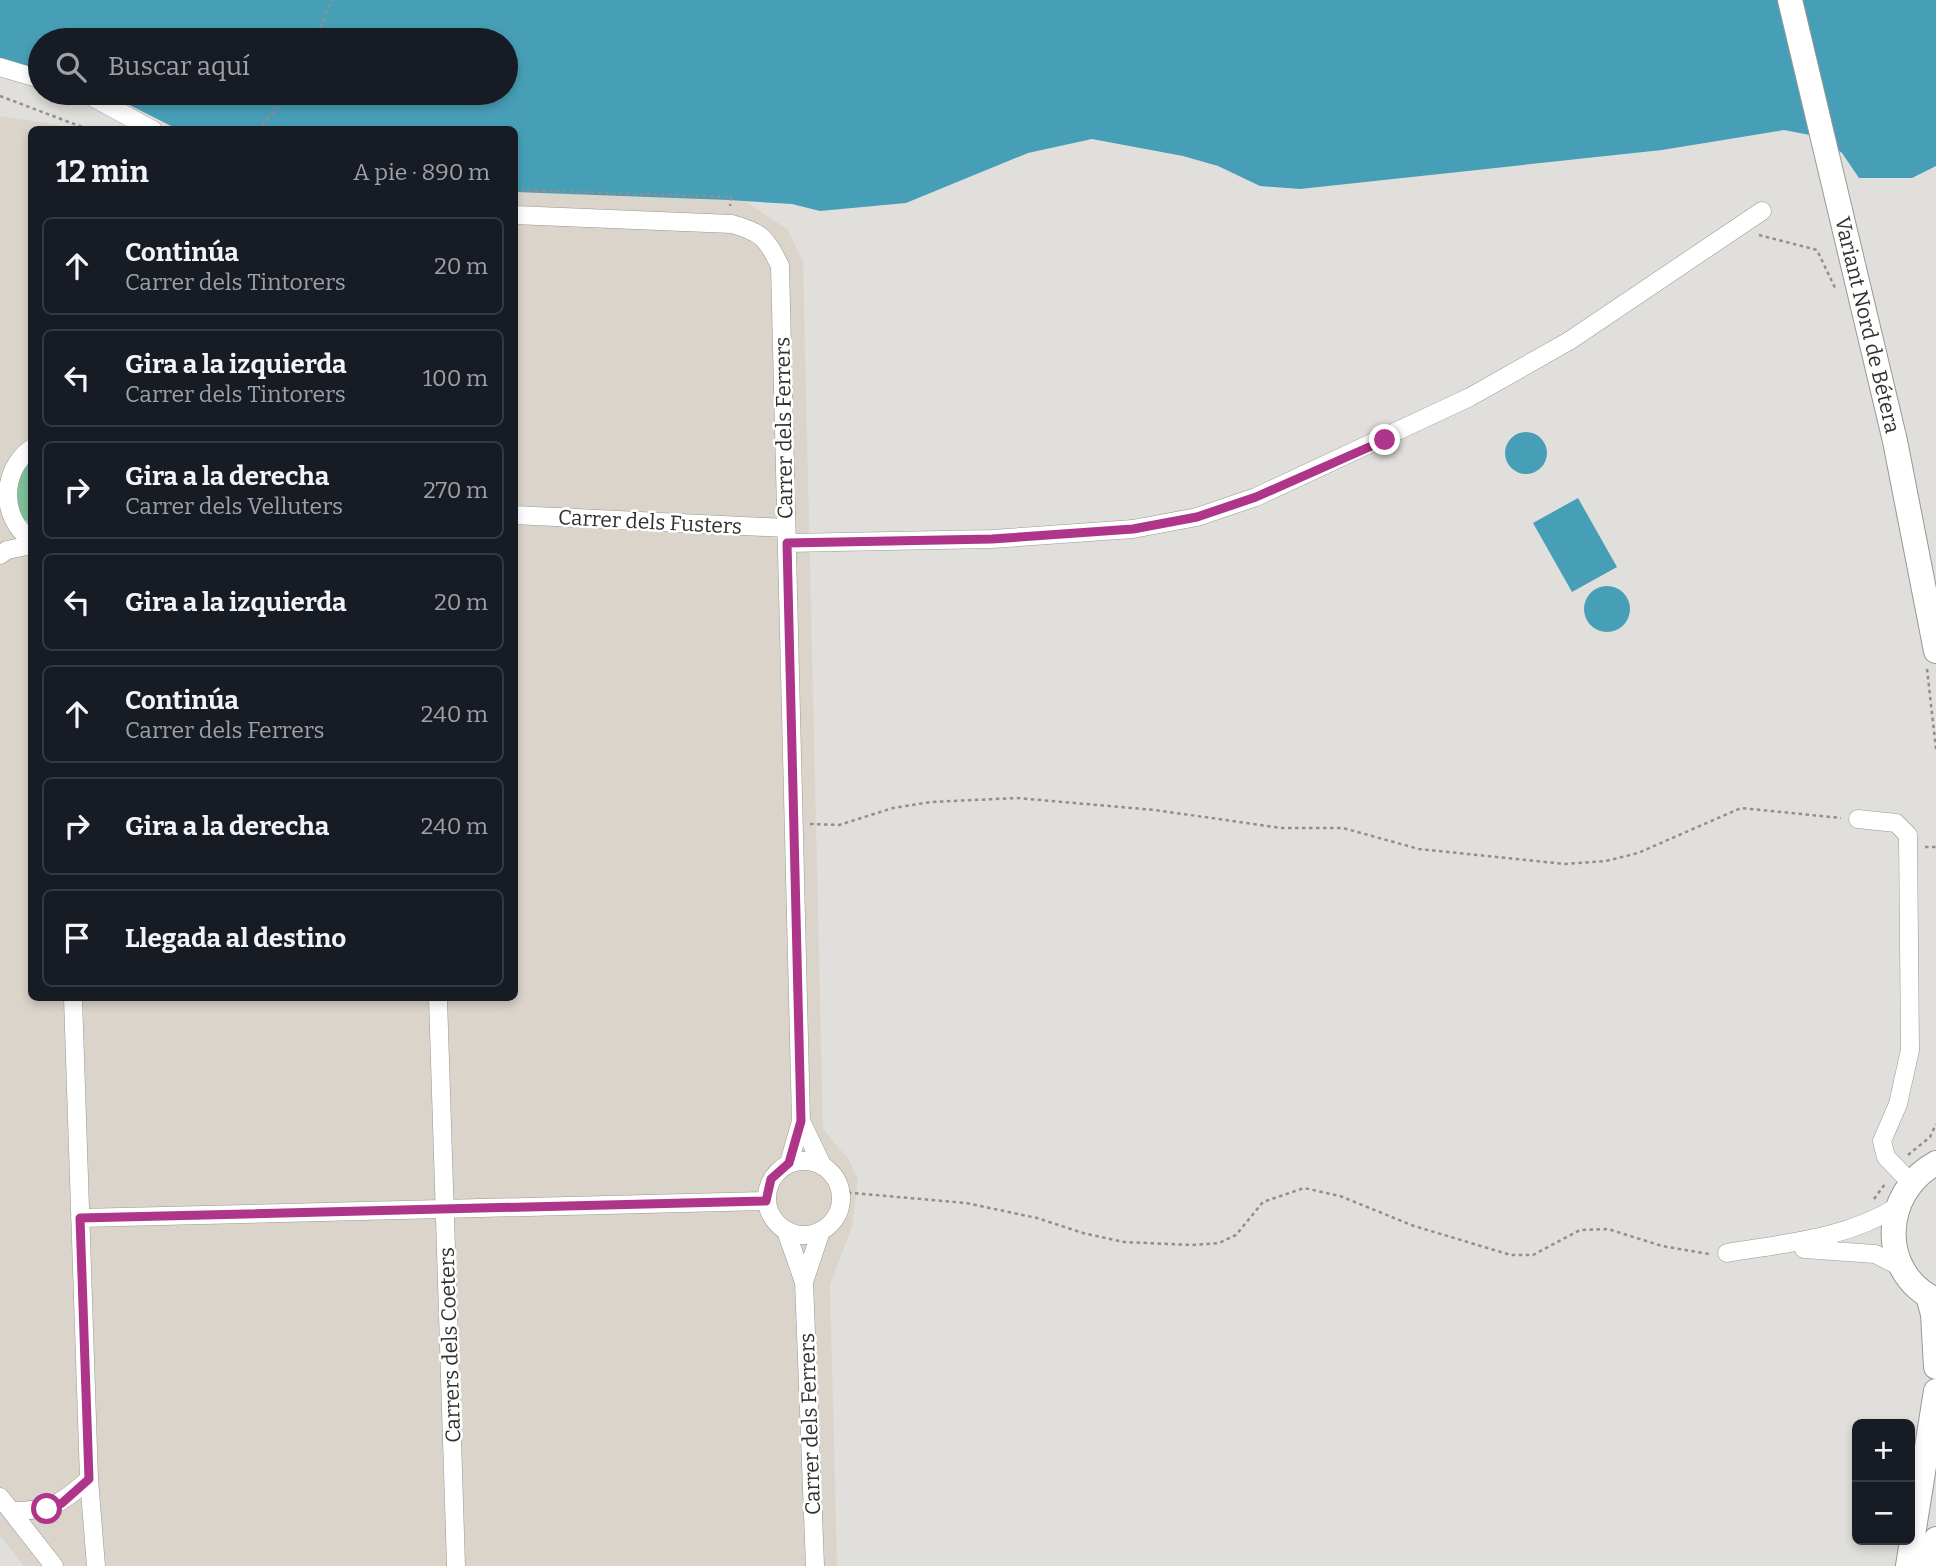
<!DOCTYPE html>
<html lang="es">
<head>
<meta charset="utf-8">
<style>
  body { margin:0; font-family:Bitter,serif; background:#20242c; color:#f1f3f6 }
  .controls { position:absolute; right:21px; bottom:21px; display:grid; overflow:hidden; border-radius:10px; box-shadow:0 4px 10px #0003 }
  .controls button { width:63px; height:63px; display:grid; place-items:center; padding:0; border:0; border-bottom:2px solid #363941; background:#171b24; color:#f1f3f6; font:35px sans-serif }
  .stop { position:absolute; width:21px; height:21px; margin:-16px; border:5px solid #ae3589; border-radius:50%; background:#fff }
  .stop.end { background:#ae3589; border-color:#fff; box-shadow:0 2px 7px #0008 }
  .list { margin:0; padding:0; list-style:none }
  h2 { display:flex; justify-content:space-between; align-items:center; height:91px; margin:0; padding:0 28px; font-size:30px }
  h2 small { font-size:23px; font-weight:400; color:#9ea1a6 }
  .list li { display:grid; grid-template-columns:46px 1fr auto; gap:21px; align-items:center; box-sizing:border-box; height:98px; margin:0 14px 14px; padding:0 14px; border:2px solid #363941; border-radius:10px }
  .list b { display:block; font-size:26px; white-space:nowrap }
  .list p { margin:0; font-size:23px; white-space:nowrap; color:#9ea1a6 }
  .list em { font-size:23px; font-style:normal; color:#9ea1a6 }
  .icon { flex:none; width:38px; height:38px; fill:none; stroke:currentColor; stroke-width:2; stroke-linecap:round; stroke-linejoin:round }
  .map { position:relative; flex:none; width:1936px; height:1566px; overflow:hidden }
  .search { position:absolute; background:#171b24; box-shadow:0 4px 10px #0003; left:28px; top:28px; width:490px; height:77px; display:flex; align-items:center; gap:18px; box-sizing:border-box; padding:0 24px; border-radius:38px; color:#9ea1a6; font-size:26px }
  .panel { position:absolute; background:#171b24; box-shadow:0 4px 10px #0003; left:28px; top:126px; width:490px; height:875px; border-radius:10px }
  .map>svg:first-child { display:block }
  .built { fill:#dad4ca }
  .green { fill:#7ec19b }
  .water { fill:#479fb7 }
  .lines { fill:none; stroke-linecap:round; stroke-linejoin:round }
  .street-casing { stroke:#999794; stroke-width:19 }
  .secondary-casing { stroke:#999794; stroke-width:26 }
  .path { stroke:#908f8d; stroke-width:2.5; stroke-dasharray:3.5 3.5; stroke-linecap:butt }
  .street { stroke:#fff; stroke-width:18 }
  .secondary { stroke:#fff; stroke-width:24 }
  .route { stroke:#ae3589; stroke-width:9 }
  .labels { text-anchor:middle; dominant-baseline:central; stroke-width:5; stroke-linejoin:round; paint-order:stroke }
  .street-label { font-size:21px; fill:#323130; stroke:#fff }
</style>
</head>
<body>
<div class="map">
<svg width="1936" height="1566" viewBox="0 0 1936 1566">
  <rect width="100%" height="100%" fill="#e1dfdc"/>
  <!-- built -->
  <path class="built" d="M0,116L82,129L32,130V998H514L515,192L745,201L788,230L803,262L823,1129L849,1160L858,1180L852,1226L830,1285L837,1566H24L0,1536Z"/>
  <!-- green -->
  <path class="green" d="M31,458V525L17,512L13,480Z"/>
  <!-- water -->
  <path class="water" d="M0,0H1936V166L1912,178H1859L1842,153L1820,137L1784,130L1662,150L1300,189L1260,186L1218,166L1183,156L1092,139L1028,153L906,203L820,211L792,204L728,200L515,192L514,130L177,129L106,93H506V40H40V70L0,59Z
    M1505 453a21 21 0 1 1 42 0a21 21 0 1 1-42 0Z
    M1578,498L1617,567L1572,592L1533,523Z
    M1584 609a23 23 0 1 1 46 0a23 23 0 1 1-46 0Z"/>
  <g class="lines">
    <defs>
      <path id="street" d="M0,67L40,79
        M85,93L153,130
        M514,215L732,224C762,233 766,237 780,266L801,1121L789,1163
        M32,448C0,470 0,520 32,540
        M514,515L786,528
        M787,543L992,539L1133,529L1197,517L1256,497L1470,397L1569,341L1762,211
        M0,555L7,550L32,545
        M1858,819L1896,823L1908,835L1910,1050L1898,1104L1882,1141L1886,1157L1910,1182
        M73,998L89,1479L96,1566
        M438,998L456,1566
        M801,1121L822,1165
        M767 1198a37 37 0 1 1 74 0a37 37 0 1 1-74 0Z
        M80,1218L766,1201
        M786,1231L804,1282L815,1566
        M1804,1249L1875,1254L1901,1267
        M1727,1253C1786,1243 1845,1239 1897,1207
        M804,1282L821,1231
        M0,1497L54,1566
        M12,1511C50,1511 61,1504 89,1479"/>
      <g id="secondary">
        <path id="s1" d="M1790,0L1895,441L1936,651"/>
        <path d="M1936,1163C1882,1192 1877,1272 1936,1300"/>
        <path d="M1928,1296L1933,1314L1936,1367"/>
        <path d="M1908,1566L1936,1391"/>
        <path d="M1930,1566L1936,1539"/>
      </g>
    </defs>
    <!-- street casing -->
    <use href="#street" class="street-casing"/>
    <!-- secondary casing -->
    <use href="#secondary" class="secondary-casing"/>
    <!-- path -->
    <path class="path" d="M315,40L332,0
      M0,96L90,130
      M257,130L291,93
      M514,190L731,197L730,206
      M1759,235L1817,250L1836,290
      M1927,669L1936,749
      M810,824L839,825L893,808L931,802L1017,798L1155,810L1281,828H1343L1419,849L1565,864L1606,861L1638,853L1741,808L1841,818
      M1925,847H1936
      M1908,1155L1930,1137L1936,1124
      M841,1192L966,1203L1037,1218L1083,1233L1124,1242L1192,1245L1219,1243L1236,1235L1263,1202L1304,1188L1340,1196L1414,1226L1511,1255H1533L1580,1230L1608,1229L1662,1246L1709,1254
      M1874,1199L1885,1184"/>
    <!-- street -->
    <use href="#street" class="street"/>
    <!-- secondary -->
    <use href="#secondary" class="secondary"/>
  </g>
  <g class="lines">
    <!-- route -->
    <path class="route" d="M47,1509L62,1503L89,1479L80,1218L766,1201L771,1179L789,1163L801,1121L787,543L992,539L1133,529L1197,517L1256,497L1385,440"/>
  </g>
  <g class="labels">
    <!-- street labels -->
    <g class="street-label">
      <text stroke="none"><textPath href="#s1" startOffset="334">Variant Nord de Bétera</textPath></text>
      <text transform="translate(784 428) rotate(-91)">Carrer dels Ferrers</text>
      <text transform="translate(650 522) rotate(3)">Carrer dels Fusters</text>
      <text transform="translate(450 1345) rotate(-92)">Carrers dels Coeters</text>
      <text transform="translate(810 1424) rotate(-92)">Carrer dels Ferrers</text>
    </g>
  </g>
</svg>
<div class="controls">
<button>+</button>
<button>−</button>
</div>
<div class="stop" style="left:47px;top:1509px"></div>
<div class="stop end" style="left:1385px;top:440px"></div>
<div class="search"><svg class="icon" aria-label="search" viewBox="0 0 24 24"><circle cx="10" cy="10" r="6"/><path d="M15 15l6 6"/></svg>Buscar aquí</div>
<section class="panel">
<h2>12 min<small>A pie · 890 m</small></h2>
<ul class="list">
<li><svg class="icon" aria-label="ahead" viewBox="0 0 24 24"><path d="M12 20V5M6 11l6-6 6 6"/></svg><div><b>Continúa</b><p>Carrer dels Tintorers</p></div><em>20 m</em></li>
<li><svg class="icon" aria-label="left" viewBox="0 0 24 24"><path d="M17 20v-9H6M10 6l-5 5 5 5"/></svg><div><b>Gira a la izquierda</b><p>Carrer dels Tintorers</p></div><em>100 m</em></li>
<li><svg class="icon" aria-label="right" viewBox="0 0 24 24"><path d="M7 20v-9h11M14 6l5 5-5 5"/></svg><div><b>Gira a la derecha</b><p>Carrer dels Velluters</p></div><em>270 m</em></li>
<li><svg class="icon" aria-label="left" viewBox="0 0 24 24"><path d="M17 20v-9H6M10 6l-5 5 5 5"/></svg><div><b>Gira a la izquierda</b></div><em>20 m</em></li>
<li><svg class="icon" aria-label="ahead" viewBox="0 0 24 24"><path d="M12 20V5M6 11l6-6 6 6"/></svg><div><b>Continúa</b><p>Carrer dels Ferrers</p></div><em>240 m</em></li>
<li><svg class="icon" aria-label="right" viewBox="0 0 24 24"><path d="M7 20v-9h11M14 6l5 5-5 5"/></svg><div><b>Gira a la derecha</b></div><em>240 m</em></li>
<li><svg class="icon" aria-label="arrive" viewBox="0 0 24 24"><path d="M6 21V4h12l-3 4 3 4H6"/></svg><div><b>Llegada al destino</b></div></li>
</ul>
</section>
</div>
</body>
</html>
